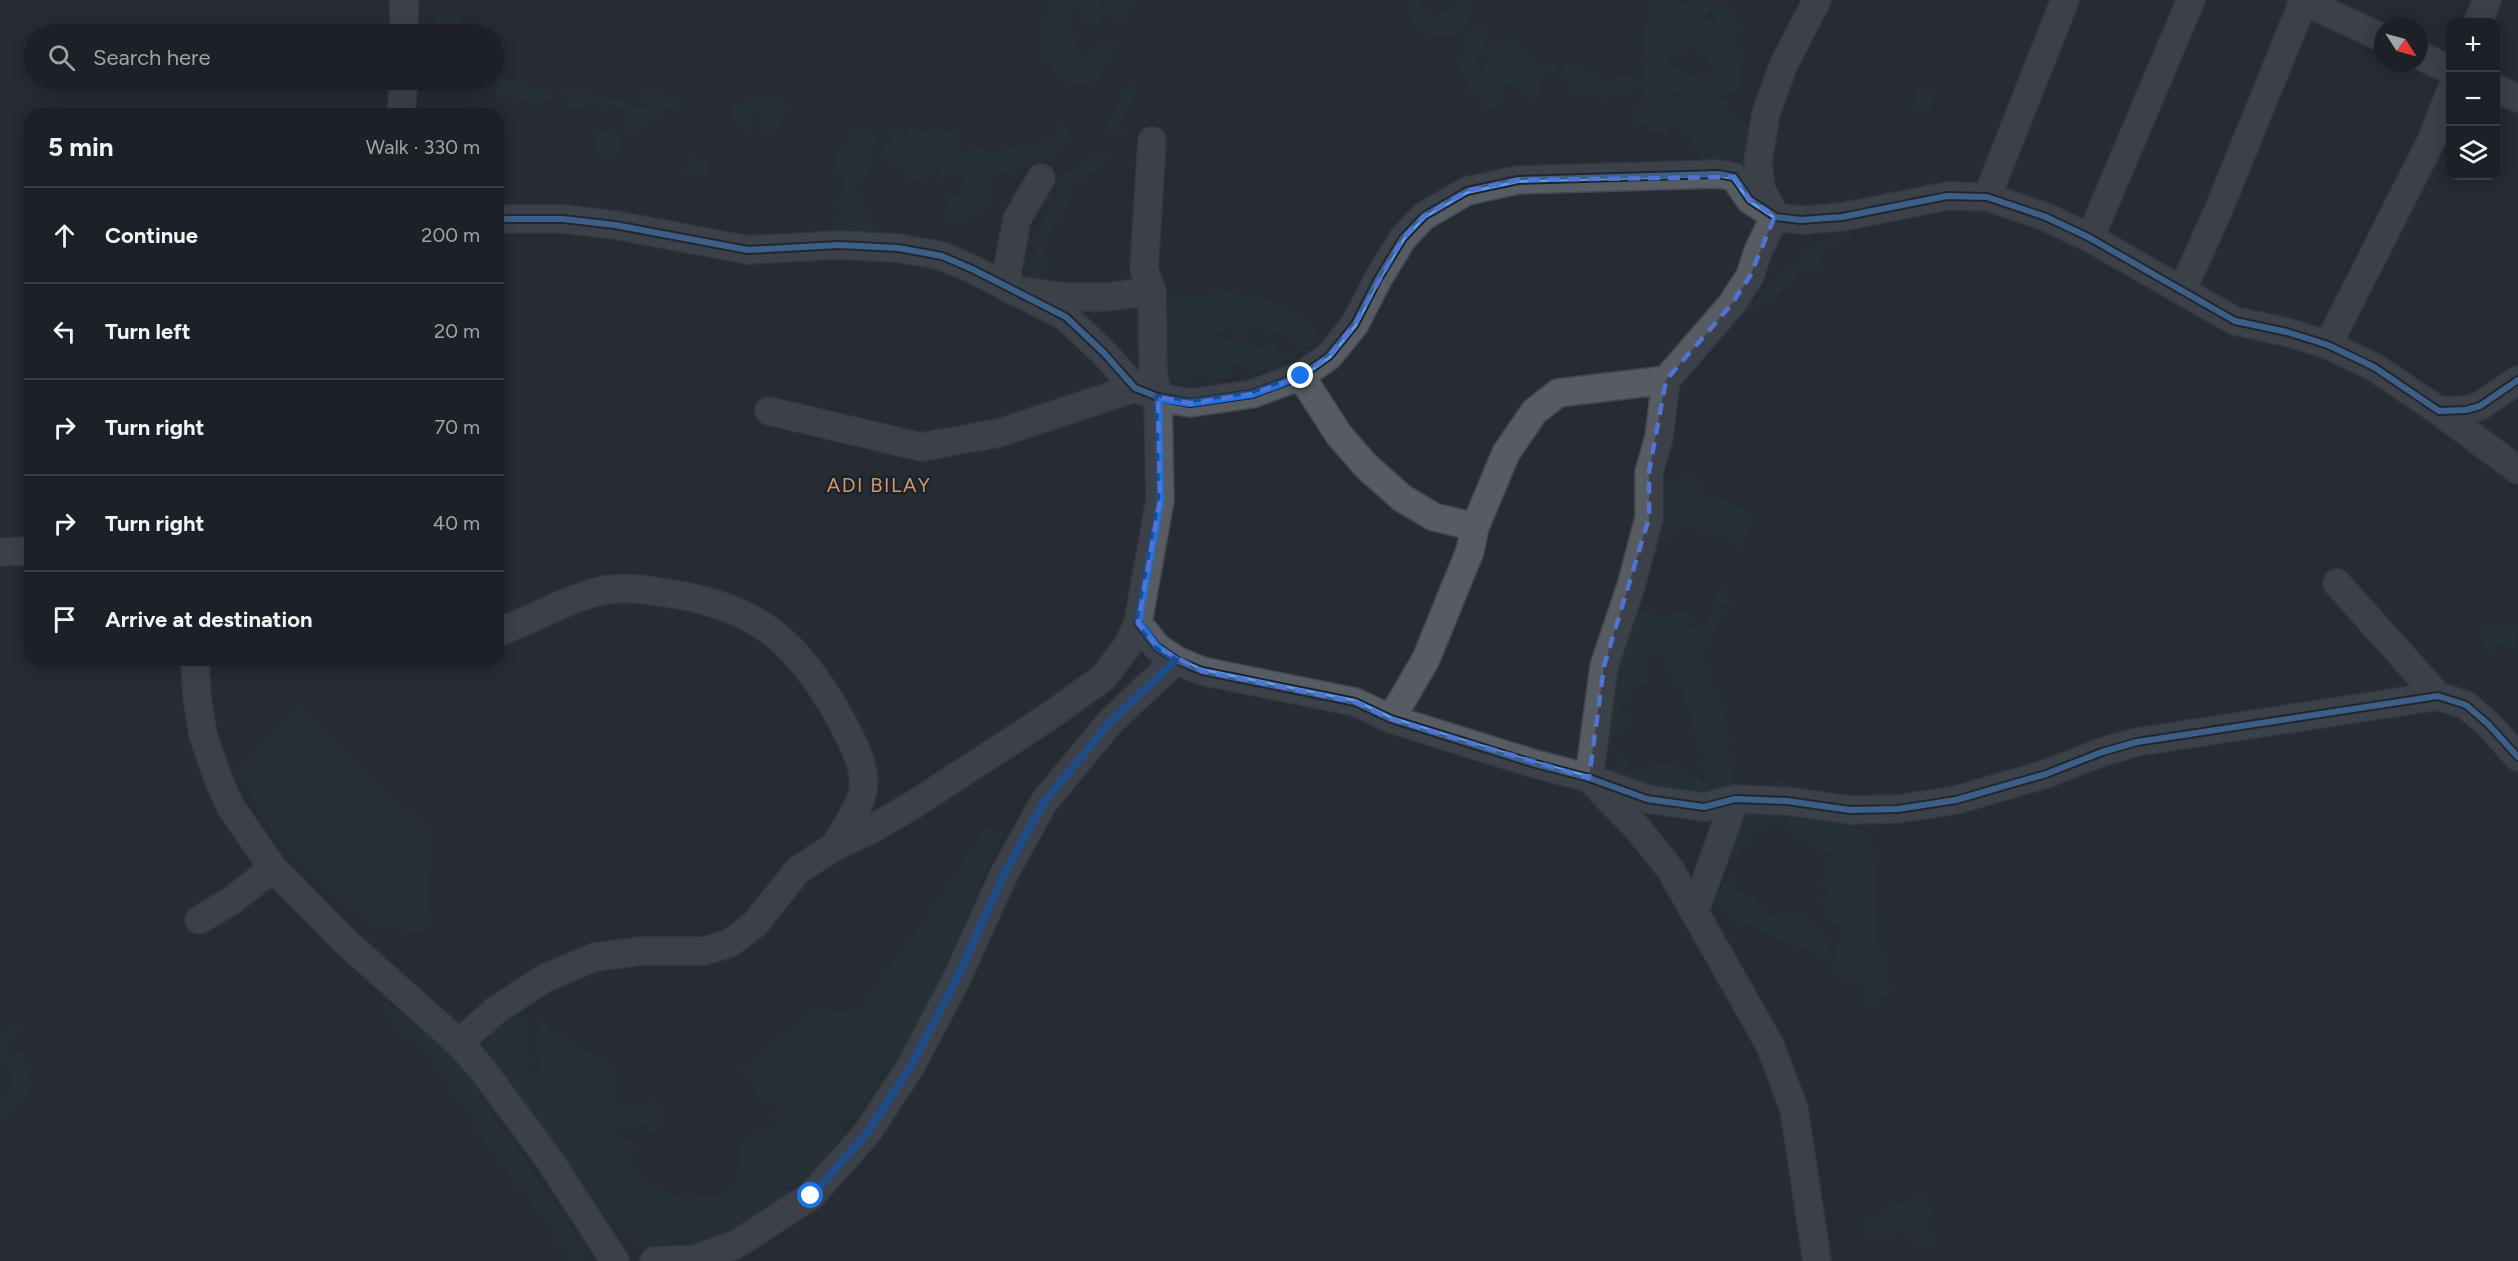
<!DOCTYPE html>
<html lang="en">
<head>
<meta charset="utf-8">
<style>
  body { margin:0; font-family:Figtree,sans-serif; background:#25292f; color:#f1f3f6 }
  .controls { position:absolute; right:18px; top:18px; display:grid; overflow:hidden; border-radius:12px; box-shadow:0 3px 15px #0003 }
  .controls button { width:54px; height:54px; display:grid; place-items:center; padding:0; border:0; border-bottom:2px solid #3b3e44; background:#1d2127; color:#f1f3f6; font:30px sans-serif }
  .compass { position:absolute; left:2374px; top:18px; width:54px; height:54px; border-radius:50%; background:#1d2127; box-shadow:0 3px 15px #0003; rotate:126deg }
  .stop { position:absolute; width:18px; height:18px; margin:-14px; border:4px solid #1a73e8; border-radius:50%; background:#fff }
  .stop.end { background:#1a73e8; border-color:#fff; box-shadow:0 2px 6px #0008 }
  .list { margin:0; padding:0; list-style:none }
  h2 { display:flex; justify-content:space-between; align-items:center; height:78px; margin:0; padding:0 24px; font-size:26px }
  h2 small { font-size:20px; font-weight:400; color:#a0a3a7 }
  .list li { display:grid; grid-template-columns:39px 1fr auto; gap:18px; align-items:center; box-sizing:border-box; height:96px; padding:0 24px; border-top:2px solid #3b3e44 }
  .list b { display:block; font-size:22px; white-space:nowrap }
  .list em { font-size:20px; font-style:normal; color:#a0a3a7 }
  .icon { flex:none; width:33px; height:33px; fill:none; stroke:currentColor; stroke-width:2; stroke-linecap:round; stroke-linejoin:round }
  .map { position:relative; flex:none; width:2518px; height:1261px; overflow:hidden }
  .search { position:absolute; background:#1d2127; box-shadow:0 3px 15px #0003; left:24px; top:24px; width:480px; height:66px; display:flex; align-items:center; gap:15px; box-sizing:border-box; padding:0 21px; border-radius:33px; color:#a0a3a7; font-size:22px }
  .panel { position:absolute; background:#1d2127; box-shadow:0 3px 15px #0003; left:24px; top:108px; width:480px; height:558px; border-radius:18px }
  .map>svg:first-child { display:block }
  .green { fill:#25363a; fill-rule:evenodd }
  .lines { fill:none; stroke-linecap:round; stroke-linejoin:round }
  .minor-casing { stroke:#43474d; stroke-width:30 }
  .minor { stroke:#575b62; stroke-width:27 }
  .cycleway-casing { stroke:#1b222e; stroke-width:10 }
  .cycleway { stroke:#5a9eea; stroke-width:6 }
  .route { stroke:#1a73e8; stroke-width:8 }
  .marked { fill:none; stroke:#5173d1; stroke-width:4.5; stroke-dasharray:12 8; stroke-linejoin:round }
  .labels { text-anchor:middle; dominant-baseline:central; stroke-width:5; stroke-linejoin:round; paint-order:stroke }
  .quarter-label { font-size:20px; letter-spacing:1.5px; fill:#d09761; stroke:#1b222e }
</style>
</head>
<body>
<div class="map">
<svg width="2518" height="1261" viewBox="0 0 2518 1261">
  <rect width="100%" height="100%" fill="#272c34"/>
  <!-- green -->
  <path class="green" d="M1048,0H1072V2L1076,3V0H1101L1099,4L1103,8L1106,2L1114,1L1113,5L1107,7V10L1113,9L1101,18V24H1093L1091,20L1081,18L1080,15L1084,12L1082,10L1076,11L1077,6H1073L1071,11L1073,14L1071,20L1079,56L1084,59L1100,42L1111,41L1116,44L1111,58L1107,60L1108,63C1104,72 1098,78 1093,87L1067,82L1051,73L1052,66L1049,60L1043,58L1039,38L1041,29L1046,23Z
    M1120,0H1139C1130,6 1128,22 1116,21L1113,13Z
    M1408,0H1422L1420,4L1422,7L1429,9L1434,16L1458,5L1455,0H1470L1473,12L1467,16V27C1461,28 1459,32 1454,35C1443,41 1429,34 1417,31L1408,11Z
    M1648,0H1675L1673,2L1676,6L1680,2L1698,8L1699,17L1705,21L1710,18L1712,25L1717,27L1715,12L1710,10L1704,14V3L1699,4L1698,0H1714L1713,2L1716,7H1723V3L1727,8L1737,9L1734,20L1739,30L1736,34V44L1745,56C1737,67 1747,80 1735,91H1722L1720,100L1723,101L1726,97L1730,102L1722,113L1725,115L1730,113L1739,125L1750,128C1750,140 1743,157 1731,162L1732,165L1705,162V157L1708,161L1711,158L1707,149L1700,159L1697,157L1700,152L1692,146L1691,141L1694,138L1686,133L1683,139L1680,136L1681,125L1677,128L1670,124L1675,114L1671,104L1675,98L1688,94L1687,90L1672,94L1668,102L1661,100L1659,103L1669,107V114L1663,121L1670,131L1669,135L1663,134L1657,130L1649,132L1646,123L1641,125L1639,129L1635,130L1631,127L1630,117L1632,113L1638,115L1637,106L1646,103L1647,95L1636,84C1630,90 1623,96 1615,98L1611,93L1602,100L1598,95L1570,98L1573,92L1578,91L1573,89L1574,80L1570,76L1562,74L1561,69L1567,64L1584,67L1585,73L1590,70L1600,80L1606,78L1610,83L1616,76H1630L1635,82L1636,79L1644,77L1639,74V70H1648L1645,66L1647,54L1641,49L1644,43C1640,32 1648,19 1650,10C1650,6 1648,3 1648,0ZM1691,45L1695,46L1697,53C1712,57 1714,71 1707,82L1696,74C1689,74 1685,77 1679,72L1681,69L1671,66L1666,61L1668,55L1677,58Z
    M442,13L456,16L464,22L463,30L474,34H463L437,26L435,20Z
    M1471,25L1481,27L1490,36L1484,43V54L1481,55L1478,51L1475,57L1476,62L1481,64L1475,72L1480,73L1482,76L1486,65L1484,62L1496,65L1498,62L1492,59L1489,47L1497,43L1504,49L1506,46L1503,42L1515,40L1522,47L1530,49L1528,59L1535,57L1534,62L1537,64L1555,62L1558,71L1555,75L1549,74L1547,70L1543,71L1544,75L1536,79L1541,85L1540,94L1537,98L1527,99L1515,87L1504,82L1500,86L1508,96C1502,102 1497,111 1486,110L1485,104L1468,90L1470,83C1460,75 1456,63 1465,53L1463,51L1464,40L1476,31Z
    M503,78C510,81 523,82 528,89L540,88L546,95L557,94V97L537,104L521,101L519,103L510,91H507L506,96H498L495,92L500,88L496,84Z
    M1132,84L1138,88L1131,101L1132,104L1124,109L1125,115L1122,116V122L1118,123L1124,130L1123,133L1115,139L1107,130L1111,115L1119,105L1118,100L1121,99L1120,91Z
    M574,88C588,91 596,100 611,97L610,100L627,102L628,105L636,107L644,106L652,110L657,107L643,98V93L649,89L662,95L682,96V99L679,102L678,110L660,107L665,109V112L660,119H653L649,124L647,122L641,132L635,130L632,124L629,133L626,132L624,111L609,104L603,108L597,105L595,101L586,99L588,103C581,109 574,108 566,105L568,100L564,94L566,90Z
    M1917,88L1927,89L1935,94L1927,112L1919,113C1915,102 1912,107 1916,93L1913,92Z
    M767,95L772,97L775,102L787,101L786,111L780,109L779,111L783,116L777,119L779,120L778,123L785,124L771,137L762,128L759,113L746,112L744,117H749L755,125L746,132L737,126L740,121H734L729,117L735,111L730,105L732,102L737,101L746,106V101L756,99L759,105L764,103Z
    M1060,124L1068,129C1069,152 1051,151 1042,163L1030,161L1032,165L1030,168L1018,169L1015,166L1007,174L1002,171L986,169L983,173L986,178L991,181C992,185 994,188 994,191C996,206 971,216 962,221L960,216L956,221L946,219L945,213L950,204L948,196H960L966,191L965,178L960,175L939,179L938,168L941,163L932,169L923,181L905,178L903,166L900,167L888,161L882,147L884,145L892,143L888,132H892L894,129L901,132L902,137L906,136L907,131L910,128L926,132L935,129L947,131L954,129L960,137L956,144L961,150L968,152L974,148L984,149L990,154L999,149L1003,151L1007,147L1011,149L1015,146L1018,147L1019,144L1037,146L1044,140L1048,142Z
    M854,126L867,129L876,136L873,147L868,151L872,157L868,176L861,178V181L853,179L850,185L856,187L859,196L855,200V202L862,200L865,203V211L869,212L868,216H865L866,221L869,220L874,225L879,224L880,229L877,230L878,233L829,236L832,232V219L840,215L839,210L836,208L841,200L836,199L844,188L842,185L844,176L834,169L837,161L835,152L851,139L849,133Z
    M612,128L620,136L618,140L622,145L618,147L621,150V152L615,154L617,157L615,160H608L610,156L595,152L596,132L599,130L610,131Z
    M1095,153H1100L1109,159L1108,161L1096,163L1097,168L1094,174L1081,173L1086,179L1074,180L1072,190L1075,192L1069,194L1071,196L1069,199L1064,214L1058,215V223L1053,224V230L1043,246L1036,243V238L1044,232L1045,229H1039V225L1043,222L1048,223L1044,220L1046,216L1058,214L1055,210L1048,209L1054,207V204L1045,203V197L1055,200L1059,197L1061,189L1052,187L1054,183L1058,185L1064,182L1063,179H1057C1065,170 1073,172 1082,166L1081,159L1089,160Z
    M687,156H691L696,162L705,160L709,165L706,173L708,177L698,175L688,176L684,170L688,162Z
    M1839,234H1848L1852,238L1839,241L1820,254L1821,265L1818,270L1809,273L1802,268L1786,289L1730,323L1740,307L1757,298L1760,293L1756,286L1761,284L1764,288L1771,287V282L1779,281L1777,275L1781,269L1789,270L1792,266L1794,271L1798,269L1797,263L1803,252H1815L1813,245L1815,243L1820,244L1824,238L1833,239L1831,236Z
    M1037,248L1045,250L1043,257L1050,263L1048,271H1042L1041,283H1025L1024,275L1031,273L1028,271Z
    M1212,292L1215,295C1223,290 1256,295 1266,301L1268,299L1277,308L1301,315V320L1307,323L1309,321L1319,331L1314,334L1320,341L1311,347L1304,346L1302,353L1298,351L1304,342L1294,341L1292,336H1284L1273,330L1265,331L1261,327L1256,330V326C1247,324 1245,331 1238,333L1232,328H1226V333H1215L1213,330L1211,333L1212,338L1205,339L1199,334H1195L1198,341L1209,340V347H1206L1207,349L1216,342L1221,344L1223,339L1226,338L1228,340L1232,339L1236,344L1242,341L1247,345V342H1250L1252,348L1256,345L1259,348H1264L1265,341L1269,344L1272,341L1279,347L1274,349L1277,354H1282L1284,351H1291L1298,356L1296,363H1293L1289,357L1281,361L1277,364L1278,367L1271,372L1265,366L1260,373L1253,377L1249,376L1248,367L1232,365L1234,373L1230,378L1215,379L1205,374L1194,375L1192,378L1183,379L1176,387H1168L1161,368L1165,344L1176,337L1173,336V331L1167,333L1164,330L1165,301L1171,300L1174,296L1177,298L1193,293L1201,297Z
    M1663,477L1672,483L1687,477L1693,478L1695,483L1701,486L1699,491L1745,509L1744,512L1752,518L1753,521L1747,530L1749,532L1744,542V547L1736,545L1732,533L1727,539L1722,535L1712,536L1708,530L1704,532L1698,529L1677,528L1670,538L1664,539L1661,543L1655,540L1656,478Z
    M1720,588L1725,591L1726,599L1730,598L1734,600L1732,605L1723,604L1720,607L1729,611L1719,620L1712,637L1698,657L1710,664L1705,669L1713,680L1712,687L1722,702V708L1731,744L1728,750L1731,756L1730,764L1732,767L1731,775L1734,779L1733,788L1682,799L1614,773L1617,758L1623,754L1625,758L1630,761L1626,770L1629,772L1642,768L1649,769V763L1654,761L1660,765L1671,763L1683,770L1682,773L1685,775L1687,780L1685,781L1688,783L1689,778L1693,776L1703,782L1707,781L1708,777L1703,774L1702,758L1705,755L1704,751H1699C1696,744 1690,724 1693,716C1686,710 1681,699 1685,691L1679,684L1669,679L1673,673L1669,670L1671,666L1663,656L1651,657L1644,664L1649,675L1647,682L1643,685L1635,684L1632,698L1621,707L1632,714L1625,726L1624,735L1619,737L1615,735L1611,740L1614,742L1612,749L1607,747L1610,726L1606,719L1609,690L1637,611L1648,610L1659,617L1684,611L1693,616L1691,620L1687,623L1689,627L1700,631L1705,623L1703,619L1715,611L1711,604Z
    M2497,621L2500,630L2509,624L2518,627L2517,647L2513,649L2504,645H2496L2492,652L2484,649L2482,645L2484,638L2480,634C2483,624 2489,624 2497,621Z
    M300,708L433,835L425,933L370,926L280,842L238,773Z
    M1778,780H1782L1803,815L1795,818L1794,822L1808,818L1815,812L1858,824L1867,838L1873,843L1877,896L1875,906L1878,931L1874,949L1881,952L1882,958L1885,959L1883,961L1884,964H1889V972H1886V976L1889,978L1891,994L1878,999L1874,1006H1868L1861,976L1845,979C1834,971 1831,965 1837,952L1832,950L1840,941L1838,937L1842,927L1831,922L1830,918L1824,915L1827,906L1819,900L1821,896L1826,897L1831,893L1820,884L1823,879L1828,877L1827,871L1832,867V864L1821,865V862L1828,856L1834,857L1836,854L1831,852L1822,854L1811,841L1807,842L1796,837L1793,830L1788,829V825L1775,816L1765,827L1752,831L1748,843L1733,861L1726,855L1743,821L1739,818Z
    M985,828L1003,833L947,961L939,986L916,1024V1030L901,1060L877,1076L883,1081L882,1087L878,1092L871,1089L866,1096L871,1101L862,1102L860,1106L862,1109L852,1120H838L844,1128L837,1143L831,1149V1153L804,1186L784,1185L783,1189L792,1190L790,1193L793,1196L726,1236L676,1241L666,1247L644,1248L633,1239L625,1229L612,1223L590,1200L580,1181L574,1179L569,1166L535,1122C534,1113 538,1092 545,1086L541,1074L540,1058L535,1048L539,1033L538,1019L549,1024V1031C568,1035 573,1048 594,1054L588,1060L592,1063L600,1059L617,1072L613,1076L615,1082L614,1090L616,1094L609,1097L612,1102L627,1112L637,1101L648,1107L653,1100L659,1106L658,1118L663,1123L661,1128L651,1134L645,1124L634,1126L628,1131L626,1127L619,1129L608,1124V1128H604L598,1124L604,1131H613L610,1141L606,1144L605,1147L614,1152L616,1138L619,1136L633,1143L635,1148L631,1156L633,1163L631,1170L657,1190L660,1189L681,1198L714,1196L726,1191L741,1179L742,1173L738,1143L747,1140L756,1131L757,1134H762L767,1128L773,1131L776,1124L773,1119L777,1110H785L786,1107L773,1104L767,1107C761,1103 758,1099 756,1092L758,1090L752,1083L754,1081L746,1078L739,1070L821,1007L855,1015L942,895Z
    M1734,876L1736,881L1731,886V890L1735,888L1739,893H1747L1749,898L1757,897L1754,910L1767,904L1765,908L1766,916L1774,915L1783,919L1790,908L1797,912L1796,915H1802L1807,919L1806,922L1808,925L1811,924L1816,928V934L1819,933L1830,943L1826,950L1827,957L1824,960L1813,951L1794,946L1785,938L1779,942L1774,940L1773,936L1757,929L1756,924L1751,923L1747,926C1737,921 1725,913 1723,904L1713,903L1716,898L1720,897L1722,883Z
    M382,1000L407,1019L417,1021L418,1025L434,1037L472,1080L489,1106L499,1129L512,1136L540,1186L548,1191L547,1196H552L559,1210L566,1216L565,1222L573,1229L585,1261H567L568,1250L558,1245L547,1219L532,1206L525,1192L515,1187L505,1167H501L491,1147L484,1144L483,1138L474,1127L468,1108L459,1102L448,1083L449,1079L439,1071L436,1062L432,1061L429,1055L414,1043L413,1037L407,1036L393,1024L395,1019L384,1009Z
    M517,1011L519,1017L528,1023L525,1037L530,1044L527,1052L531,1062L526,1072L534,1074L540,1085L539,1088L533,1090L535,1101L530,1111L502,1077L504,1073L489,1061L492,1057L487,1053L485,1043L493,1032L490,1027Z
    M21,1018L18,1030L15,1029L4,1051L9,1056H15L13,1051L25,1052L27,1055L23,1061L31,1064L28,1073L31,1087L23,1101L0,1118V1103L10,1097L6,1092L12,1089L13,1081L10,1079L11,1072H8L11,1065L8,1063L0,1067V1043Z
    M1917,1196H1922L1927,1203L1925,1207L1932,1209V1212L1922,1224L1938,1245L1928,1249L1916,1242L1904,1231L1895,1229L1894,1237L1885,1238L1881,1231L1872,1237L1862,1232L1863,1224L1874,1215L1879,1216L1886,1211L1887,1207L1894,1201L1906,1204Z"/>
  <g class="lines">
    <defs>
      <path id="minor" d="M404,0V34
        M2301,0L2383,38
        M2478,22L2487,0
        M2419,55L2450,70
        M2496,89L2518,98
        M401,114L404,80
        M1041,178L1017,219L1007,273L1011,290L1065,297H1106L1152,291
        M1987,197L2065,0
        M1775,215L1761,189L1758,161L1766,113L1783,66L1817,0
        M498,219H563L615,225L748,250L839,245L898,248L942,256L972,269L1066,317L1104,353L1135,388L1158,397L1190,403L1252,394L1301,376L1329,356L1355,324L1378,279L1403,238L1424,216L1467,191L1518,180L1718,174L1734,177L1750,200L1776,217L1801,220L1842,217L1947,196L1987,197L2046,217L2090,238L2235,321L2287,332L2328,345L2374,367L2439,411L2466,410L2480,406L2518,380
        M2090,238L2191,0
        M2182,291L2218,211L2304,0
        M2328,345L2432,139L2450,93
        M1301,376L1339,435L1366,466L1402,498L1434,517L1475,527
        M1666,380L1659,437L1649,472V518L1631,586L1604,666L1589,778L1639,830L1670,869L1770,1045L1794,1109L1817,1261
        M769,411L921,447L999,433L1135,388
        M2439,411L2518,470
        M0,552L30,551
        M2337,583L2438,696
        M1138,623L1157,647L1176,660L1202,671L1355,702L1391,719L1532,763L1589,778L1647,799L1704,807L1735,799L1787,801L1850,810L1898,809L1956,800L2046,774L2102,752L2137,742L2438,696L2466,705L2488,724L2518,757
        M498,632C534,620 575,593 613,589C632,587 653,591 672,594C760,607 801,646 842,722C852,741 867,768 863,790C860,808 843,832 834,847
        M195,660L197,697L203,735L217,776L230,806L273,868L347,943L459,1043L482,1069L548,1158L615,1261
        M1391,719L1426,659L1470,551L1475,527L1506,453L1534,412L1558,393L1666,380L1731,305L1750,276L1758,251L1775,216
        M1695,911L1735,799
        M199,920L231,901L273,868
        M459,1043L496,1010L545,978L595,957L642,951H704L730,943L755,924L798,870L834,847L872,829L913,805L1045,719L1103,678L1128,645L1138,623L1160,500L1158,397L1153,372L1152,291L1144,269L1152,141
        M654,1261L695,1259L735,1245L811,1196L867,1133L911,1066L957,978L1004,874L1044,802L1110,722L1176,660"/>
    </defs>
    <!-- minor casing -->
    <use href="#minor" class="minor-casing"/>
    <!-- minor -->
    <use href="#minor" class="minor"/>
    <defs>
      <path id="cycleway" d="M498,219H563L615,225L748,250L839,245L898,248L942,256L972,269L1066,317L1104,353L1135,388L1158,397L1190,403L1252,394L1301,376L1329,356L1355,324L1378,279L1403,238L1424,216L1467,191L1518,180L1718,174L1734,177L1750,200L1776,217L1801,220L1842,217L1947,196L1987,197L2046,217L2090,238L2235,321L2287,332L2328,345L2374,367L2439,411L2466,410L2480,406L2518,380
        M1138,623L1157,647L1176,660L1202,671L1355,702L1391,719L1532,763L1589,778L1647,799L1704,807L1735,799L1787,801L1850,810L1898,809L1956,800L2046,774L2102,752L2137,742L2438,696L2466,705L2488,724L2518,757"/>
    </defs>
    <!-- cycleway casing -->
    <use href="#cycleway" class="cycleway-casing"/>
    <!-- cycleway -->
    <use href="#cycleway" class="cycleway"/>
  </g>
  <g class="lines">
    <!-- route -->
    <path class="route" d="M811,1196L867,1133L911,1066L957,978L1004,874L1044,802L1110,722L1176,660L1157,647L1138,622L1160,500L1158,398L1190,403L1252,394L1301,376"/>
  </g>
  <!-- marked area -->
  <path d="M0 0H2518V1261H0ZM1734,177L1750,200L1775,216L1750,276L1731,305L1666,380L1649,472V518L1604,666L1589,778L1391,719L1355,702L1202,671L1157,647L1138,623L1160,500L1158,397L1190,403L1252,394L1301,376L1329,356L1355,324L1403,238L1424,216L1467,191L1518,180Z" fill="#272c34" fill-opacity=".55" fill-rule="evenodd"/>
  <path class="marked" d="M1734,177L1750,200L1775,216L1750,276L1731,305L1666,380L1649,472V518L1604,666L1589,778L1391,719L1355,702L1202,671L1157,647L1138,623L1160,500L1158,397L1190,403L1252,394L1301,376L1329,356L1355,324L1403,238L1424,216L1467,191L1518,180Z"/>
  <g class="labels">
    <!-- quarter labels -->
    <g class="quarter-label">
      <text x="879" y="485">ADI BILAY</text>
    </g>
  </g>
</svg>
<div class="controls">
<button>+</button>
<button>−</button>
<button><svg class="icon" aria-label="layers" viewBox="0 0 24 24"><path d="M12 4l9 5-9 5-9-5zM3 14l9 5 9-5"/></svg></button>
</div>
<svg class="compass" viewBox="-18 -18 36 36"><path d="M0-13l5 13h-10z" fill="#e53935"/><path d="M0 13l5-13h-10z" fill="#a0a3a7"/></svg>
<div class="stop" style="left:811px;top:1196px"></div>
<div class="stop end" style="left:1301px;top:376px"></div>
<div class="search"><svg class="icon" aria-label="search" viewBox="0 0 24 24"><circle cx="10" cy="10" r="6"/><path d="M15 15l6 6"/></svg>Search here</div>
<section class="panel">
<h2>5 min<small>Walk · 330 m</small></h2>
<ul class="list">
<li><svg class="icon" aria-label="ahead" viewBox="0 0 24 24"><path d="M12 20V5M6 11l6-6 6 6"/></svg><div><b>Continue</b></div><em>200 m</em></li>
<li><svg class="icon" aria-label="left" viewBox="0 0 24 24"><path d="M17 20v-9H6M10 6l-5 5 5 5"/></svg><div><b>Turn left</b></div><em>20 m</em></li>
<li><svg class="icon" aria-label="right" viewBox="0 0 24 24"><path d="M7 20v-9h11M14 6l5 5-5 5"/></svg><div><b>Turn right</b></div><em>70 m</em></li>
<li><svg class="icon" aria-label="right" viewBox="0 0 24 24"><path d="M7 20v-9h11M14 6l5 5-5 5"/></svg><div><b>Turn right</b></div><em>40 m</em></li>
<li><svg class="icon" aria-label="arrive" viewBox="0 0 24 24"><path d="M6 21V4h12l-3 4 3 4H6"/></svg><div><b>Arrive at destination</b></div></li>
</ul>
</section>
</div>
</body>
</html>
